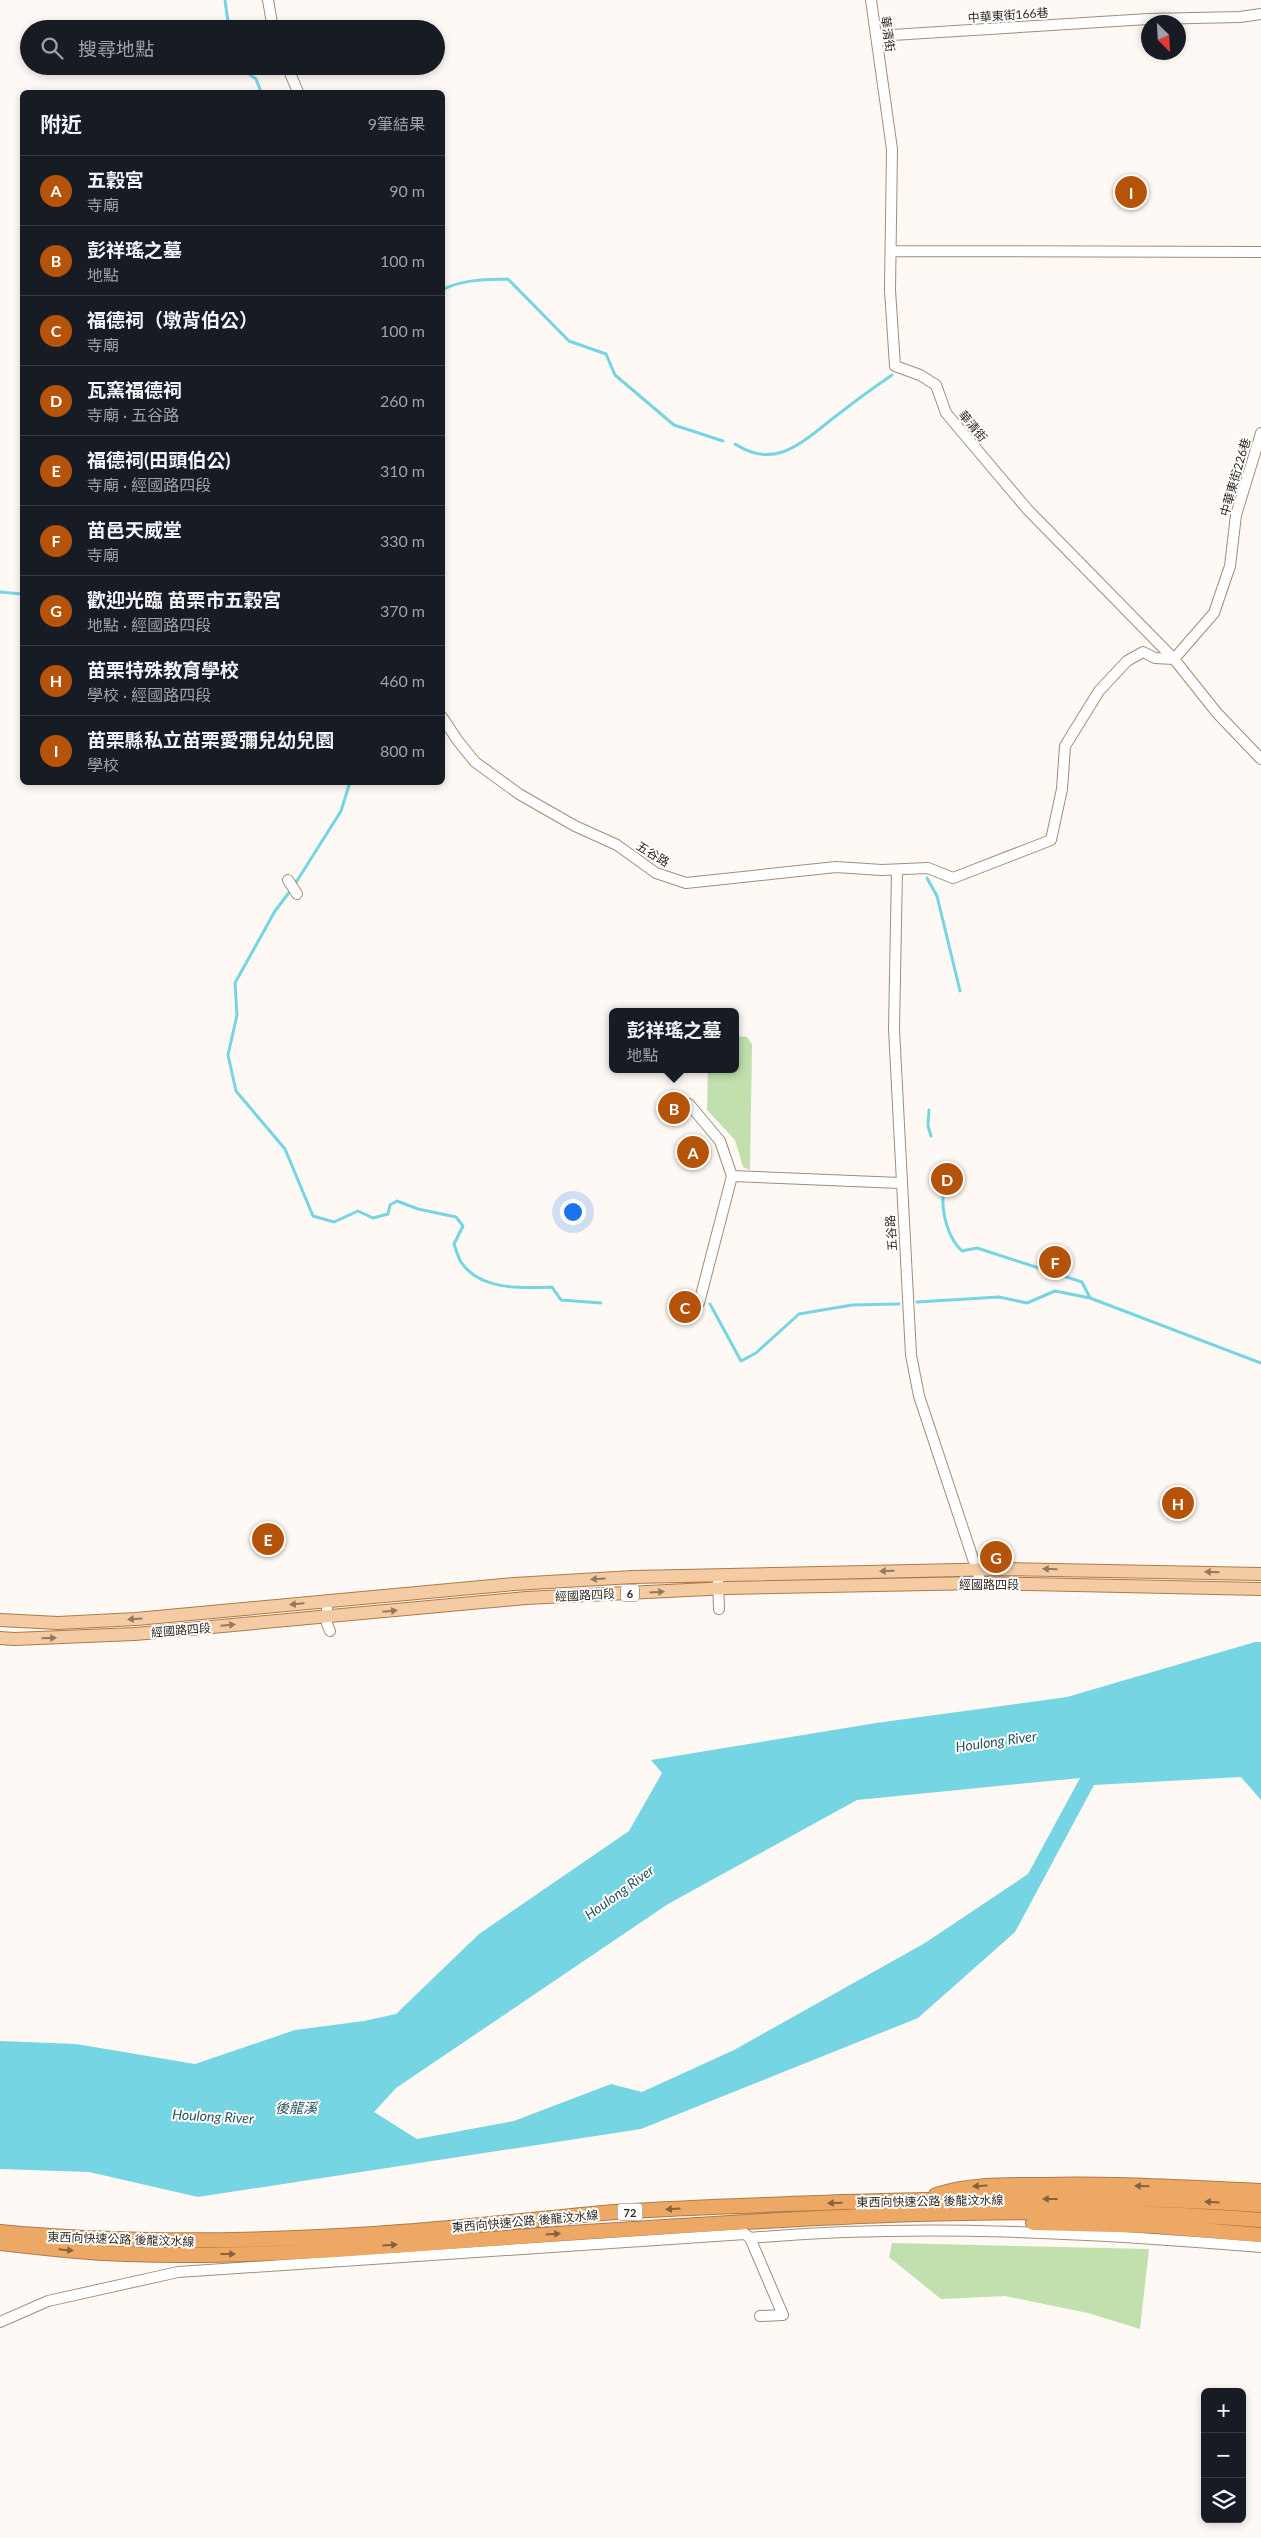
<!DOCTYPE html>
<html lang="zh-TW">
<head>
<meta charset="utf-8">
<style>
  body { margin:0; font-family:Lato,"Noto Sans TC",sans-serif; background:#242831; color:#f1f3f6 }
  .controls { position:absolute; right:15px; bottom:15px; display:grid; overflow:hidden; border-radius:8px; box-shadow:0 2px 8px #0003 }
  .controls button { width:45px; height:45px; display:grid; place-items:center; padding:0; border:0; border-bottom:1px solid #363941; background:#171b24; color:#f1f3f6; font:25px sans-serif }
  .compass { position:absolute; left:1141px; top:15px; width:45px; height:45px; border-radius:50%; background:#171b24; box-shadow:0 2px 8px #0003; rotate:156deg }
  .you { position:absolute; left:572px; top:1211px; width:18px; height:18px; margin:-12px; border:4px solid #fff; border-radius:50%; background:#1a73e8; box-shadow:0 0 0 8px #1a73e833 }
  .badge { display:grid; place-items:center; width:32px; height:32px; border-radius:50%; background:#b45309; color:#fff; font-size:16px; font-weight:700 }
  .pin { position:absolute; translate:-50% -50%; border:2px solid #fff; box-shadow:0 1px 5px #0006 }
  .popup { position:absolute; left:609px; top:1008px; width:130px; height:65px; box-sizing:border-box; display:grid; place-content:center; border-radius:8px; background:#171b24; filter:drop-shadow(0 1px 4px #0005); font-size:16px; white-space:nowrap; color:#9ea1a6 }
  .popup b { font-size:19px; color:#f1f3f6 }
  .popup::after { content:''; position:absolute; left:50%; top:100%; margin-left:-10px; border:10px solid transparent; border-top-color:#171b24 }
  .list { margin:0; padding:0; list-style:none }
  h2 { display:flex; justify-content:space-between; align-items:center; height:65px; margin:0; padding:0 20px; font-size:21px }
  h2 small { font-size:16px; font-weight:400; color:#9ea1a6 }
  .list li { display:grid; grid-template-columns:32px 1fr auto; gap:15px; align-items:center; box-sizing:border-box; height:70px; padding:0 20px; border-top:1px solid #363941 }
  .list b { display:block; font-size:19px; white-space:nowrap }
  .list p { margin:0; font-size:16px; white-space:nowrap; color:#9ea1a6 }
  .list em { font-size:16px; font-style:normal; color:#9ea1a6 }
  .icon { flex:none; width:28px; height:28px; fill:none; stroke:currentColor; stroke-width:2; stroke-linecap:round; stroke-linejoin:round }
  .map { position:relative; flex:none; width:1261px; height:2538px; overflow:hidden }
  .search { position:absolute; background:#171b24; box-shadow:0 2px 8px #0003; left:20px; top:20px; width:425px; height:55px; display:flex; align-items:center; gap:12px; box-sizing:border-box; padding:0 18px; border-radius:28px; color:#9ea1a6; font-size:19px }
  .panel { position:absolute; background:#171b24; box-shadow:0 2px 8px #0003; left:20px; top:90px; width:425px; height:695px; border-radius:8px }
  .map>svg:first-child { display:block }
  .green { fill:#c1e0ad }
  .water { fill:#75d5e2; fill-rule:evenodd }
  .lines { fill:none; stroke-linecap:round; stroke-linejoin:round }
  .stream { stroke:#75d5e2; stroke-width:3 }
  .minor-casing { stroke:#a28e78; stroke-width:12 }
  .major-casing { stroke:#ac7b4c; stroke-width:14 }
  .highway-casing { stroke:#ac7b4c; stroke-width:16 }
  .minor { stroke:#fff; stroke-width:10 }
  .major { stroke:#f5cba3; stroke-width:12 }
  .highway { stroke:#eea865; stroke-width:14 }
  .oneway { fill:#927a61 }
  .oneway2 { fill:#86623e }
  .labels { text-anchor:middle; dominant-baseline:central; stroke-width:4; stroke-linejoin:round; paint-order:stroke }
  .shield { fill:#fff; stroke:#6e6862; stroke-width:1 }
  .shield-label { font-size:11px; font-weight:bold; fill:#30281f }
  .street-label { font-size:12px; fill:#30281f; stroke:#fff }
  .water-label { font-size:14px; font-style:italic; fill:#29545a; stroke:#fff }
</style>
</head>
<body>
<div class="map">
<svg width="1261" height="2538" viewBox="0 0 1261 2538">
  <rect width="100%" height="100%" fill="#fef9f4"/>
  <!-- green -->
  <path class="green" d="M735,1036L747,1037L752,1044L750,1170L743,1167L735,1140L707,1110L708,1069H735Z
    M892,2243L1149,2249L1140,2329L1088,2313L1005,2296L941,2299L889,2257Z"/>
  <!-- water -->
  <path class="water" d="M1255,1642H1261V1800L1241,1777L1094,1785L1015,1932L918,2018L641,2129L198,2197L89,2172L0,2169V2041L76,2044L195,2064L295,2030L364,2021L396,2014L479,1934L629,1831L662,1773L651,1760L876,1723L1067,1697ZM1080,1778L1028,1874L925,1943L734,2050L642,2092L611,2084L514,2121L417,2139L374,2112L396,2088L668,1904L857,1800Z"/>
  <g class="lines">
    <!-- stream -->
    <path class="stream" d="M225,0L229,29
      M238,66L256,79L261,92
      M442,290C462,279 486,280 508,279L569,341L606,354L615,375L674,425L723,441
      M735,444C777,471 803,441 836,416C854,402 873,388 892,375
      M0,592L22,594
      M927,878L937,896L960,991
      M295,884L341,811L350,782
      M291,890L275,911L235,983L237,1015L228,1055L236,1091L285,1149L313,1216L334,1222L358,1211L373,1218L388,1214L390,1205L397,1201L418,1209L456,1217L463,1226L454,1244C456,1250 458,1257 461,1262C480,1291 523,1288 552,1287L561,1300L601,1303
      M929,1110L928,1126L931,1136
      M943,1196C942,1214 948,1238 962,1251L977,1248L1082,1282L1090,1298
      M917,1302L999,1297L1027,1303L1055,1291L1090,1298L1261,1363
      M710,1304L741,1361L756,1353L799,1314L852,1305L899,1304"/>
    <defs>
      <path id="minor" d="M268,0L273,29
        M871,0L892,149L890,290L895,366L920,375L936,385L946,413L1028,510L1174,659L1217,713L1261,759
        M876,36L1148,19L1240,17L1261,14
        M287,66L298,92
        M891,251L1261,252
        M1174,659L1214,613L1230,566L1236,515L1261,433
        M442,717L458,741L475,762L519,794L575,826L617,845L656,873L686,883L836,867L882,870L928,868L953,878L1051,840L1062,789L1065,746L1099,691L1127,661L1143,652L1155,658L1174,659
        M897,870L894,1029L911,1355L919,1396L981,1583
        M288,880L297,894
        M689,1104L720,1141L732,1176L699,1303
        M732,1176L900,1183
        M718,1581L719,1609
        M327,1601V1624L330,1631
        M750,2238L783,2315L760,2316
        M0,2322L48,2301L178,2272L745,2234L750,2238C920,2223 1091,2233 1261,2247"/>
      <path id="major" d="M0,1620L58,1623L136,1619L514,1584L633,1577L1005,1569L1261,1574
        M0,1638L14,1639L135,1634L526,1598L728,1588L981,1583L1261,1589"/>
      <path id="highway" d="M936,2195C970,2184 1005,2185 1041,2185C1114,2183 1188,2188 1261,2191
        M1033,2223L1154,2226L1261,2235
        M0,2232C125,2244 249,2242 374,2234C454,2229 534,2219 614,2212C690,2207 766,2205 842,2202C982,2198 1122,2195 1261,2205
        M0,2243C42,2248 84,2253 126,2254C270,2259 414,2244 557,2234C791,2218 1027,2202 1261,2220"/>
    </defs>
    <!-- minor casing -->
    <use href="#minor" class="minor-casing"/>
    <!-- major casing -->
    <use href="#major" class="major-casing"/>
    <!-- highway casing -->
    <use href="#highway" class="highway-casing"/>
    <!-- minor -->
    <use href="#minor" class="minor"/>
    <!-- major -->
    <use href="#major" class="major"/>
    <!-- highway -->
    <use href="#highway" class="highway"/>
  </g>
  <!-- one-way arrows -->
  <defs><path id="oneway-solid" d="M-6-.8H1V-3.2L6.5 0L1 3.2V.8H-6Z" transform="scale(1.25)"/></defs>
  <g class="oneway">
    <use href="#oneway-solid" transform="translate(1050 1569) rotate(-179)"/>
    <use href="#oneway-solid" transform="translate(887 1571) rotate(179)"/>
    <use href="#oneway-solid" transform="translate(1212 1572) rotate(-179)"/>
    <use href="#oneway-solid" transform="translate(598 1579) rotate(177)"/>
    <use href="#oneway-solid" transform="translate(657 1592) rotate(-3)"/>
    <use href="#oneway-solid" transform="translate(297 1604) rotate(175)"/>
    <use href="#oneway-solid" transform="translate(390 1611) rotate(-5)"/>
    <use href="#oneway-solid" transform="translate(135 1619) rotate(176)"/>
    <use href="#oneway-solid" transform="translate(228 1625) rotate(-5)"/>
    <use href="#oneway-solid" transform="translate(49 1638) rotate(-2)"/>
  </g>
  <g class="oneway2">
    <use href="#oneway-solid" transform="translate(980 2186) rotate(176)"/>
    <use href="#oneway-solid" transform="translate(1142 2186) rotate(-178)"/>
    <use href="#oneway-solid" transform="translate(1050 2199) rotate(180)"/>
    <use href="#oneway-solid" transform="translate(1212 2202) rotate(-176)"/>
    <use href="#oneway-solid" transform="translate(835 2203) rotate(178)"/>
    <use href="#oneway-solid" transform="translate(673 2209) rotate(177)"/>
    <use href="#oneway-solid" transform="translate(553 2234) rotate(-4)"/>
    <use href="#oneway-solid" transform="translate(390 2245) rotate(-4)"/>
    <use href="#oneway-solid" transform="translate(66 2250) rotate(6)"/>
    <use href="#oneway-solid" transform="translate(228 2254)"/>
  </g>
  <g class="labels">
    <!-- shield labels -->
    <g class="shield">
      <rect x="621" y="1584.5" width="18" height="17" rx="4"/>
      <rect x="617.5" y="2203.5" width="25" height="17" rx="4"/>
    </g>
    <g class="shield-label">
      <text x="630" y="1593">6</text>
      <text x="630" y="2212">72</text>
    </g>
    <!-- street labels -->
    <g class="street-label">
      <text transform="translate(1008 15) rotate(-4)">中華東街166巷</text>
      <text transform="translate(888 34) rotate(82)">華清街</text>
      <text transform="translate(973 426) rotate(50)">華清街</text>
      <text transform="translate(1235 477) rotate(-74)">中華東街226巷</text>
      <text transform="translate(653 854) rotate(31)">五谷路</text>
      <text transform="translate(891 1233) rotate(-94)">五谷路</text>
      <text x="989" y="1584">經國路四段</text>
      <text transform="translate(585 1595) rotate(-3)">經國路四段</text>
      <text transform="translate(181 1630) rotate(-5)">經國路四段</text>
      <text transform="translate(930 2201) rotate(-1)">東西向快速公路 後龍汶水線</text>
      <text transform="translate(525 2221) rotate(-5)">東西向快速公路 後龍汶水線</text>
      <text transform="translate(121 2239) rotate(2)">東西向快速公路 後龍汶水線</text>
    </g>
    <!-- water labels -->
    <g class="water-label">
      <text transform="translate(996 1741) rotate(-8)">Houlong River</text>
      <text transform="translate(619 1892) rotate(-36)">Houlong River</text>
      <text x="296" y="2107">後龍溪</text>
      <text transform="translate(213 2116) rotate(3)">Houlong River</text>
    </g>
  </g>
</svg>
<div class="controls">
<button>+</button>
<button>−</button>
<button><svg class="icon" aria-label="layers" viewBox="0 0 24 24"><path d="M12 4l9 5-9 5-9-5zM3 14l9 5 9-5"/></svg></button>
</div>
<svg class="compass" viewBox="-18 -18 36 36"><path d="M0-13l5 13h-10z" fill="#e53935"/><path d="M0 13l5-13h-10z" fill="#9ea1a6"/></svg>
<div class="you"></div>
<div class="pin badge" style="left:693px;top:1152px">A</div>
<div class="pin badge" style="left:674px;top:1108px">B</div>
<div class="popup"><b>彭祥瑤之墓</b>地點</div>
<div class="pin badge" style="left:685px;top:1307px">C</div>
<div class="pin badge" style="left:947px;top:1179px">D</div>
<div class="pin badge" style="left:268px;top:1539px">E</div>
<div class="pin badge" style="left:1055px;top:1262px">F</div>
<div class="pin badge" style="left:996px;top:1557px">G</div>
<div class="pin badge" style="left:1178px;top:1503px">H</div>
<div class="pin badge" style="left:1131px;top:192px">I</div>
<div class="search"><svg class="icon" aria-label="search" viewBox="0 0 24 24"><circle cx="10" cy="10" r="6"/><path d="M15 15l6 6"/></svg>搜尋地點</div>
<section class="panel">
<h2>附近<small>9筆結果</small></h2>
<ul class="list">
<li><span class="badge">A</span><div><b>五穀宮</b><p>寺廟</p></div><em>90 m</em></li>
<li><span class="badge">B</span><div><b>彭祥瑤之墓</b><p>地點</p></div><em>100 m</em></li>
<li><span class="badge">C</span><div><b>福德祠（墩背伯公）</b><p>寺廟</p></div><em>100 m</em></li>
<li><span class="badge">D</span><div><b>瓦窯福德祠</b><p>寺廟 · 五谷路</p></div><em>260 m</em></li>
<li><span class="badge">E</span><div><b>福德祠(田頭伯公)</b><p>寺廟 · 經國路四段</p></div><em>310 m</em></li>
<li><span class="badge">F</span><div><b>苗邑天威堂</b><p>寺廟</p></div><em>330 m</em></li>
<li><span class="badge">G</span><div><b>歡迎光臨 苗栗市五穀宮</b><p>地點 · 經國路四段</p></div><em>370 m</em></li>
<li><span class="badge">H</span><div><b>苗栗特殊教育學校</b><p>學校 · 經國路四段</p></div><em>460 m</em></li>
<li><span class="badge">I</span><div><b>苗栗縣私立苗栗愛彌兒幼兒園</b><p>學校</p></div><em>800 m</em></li>
</ul>
</section>
</div>
</body>
</html>
